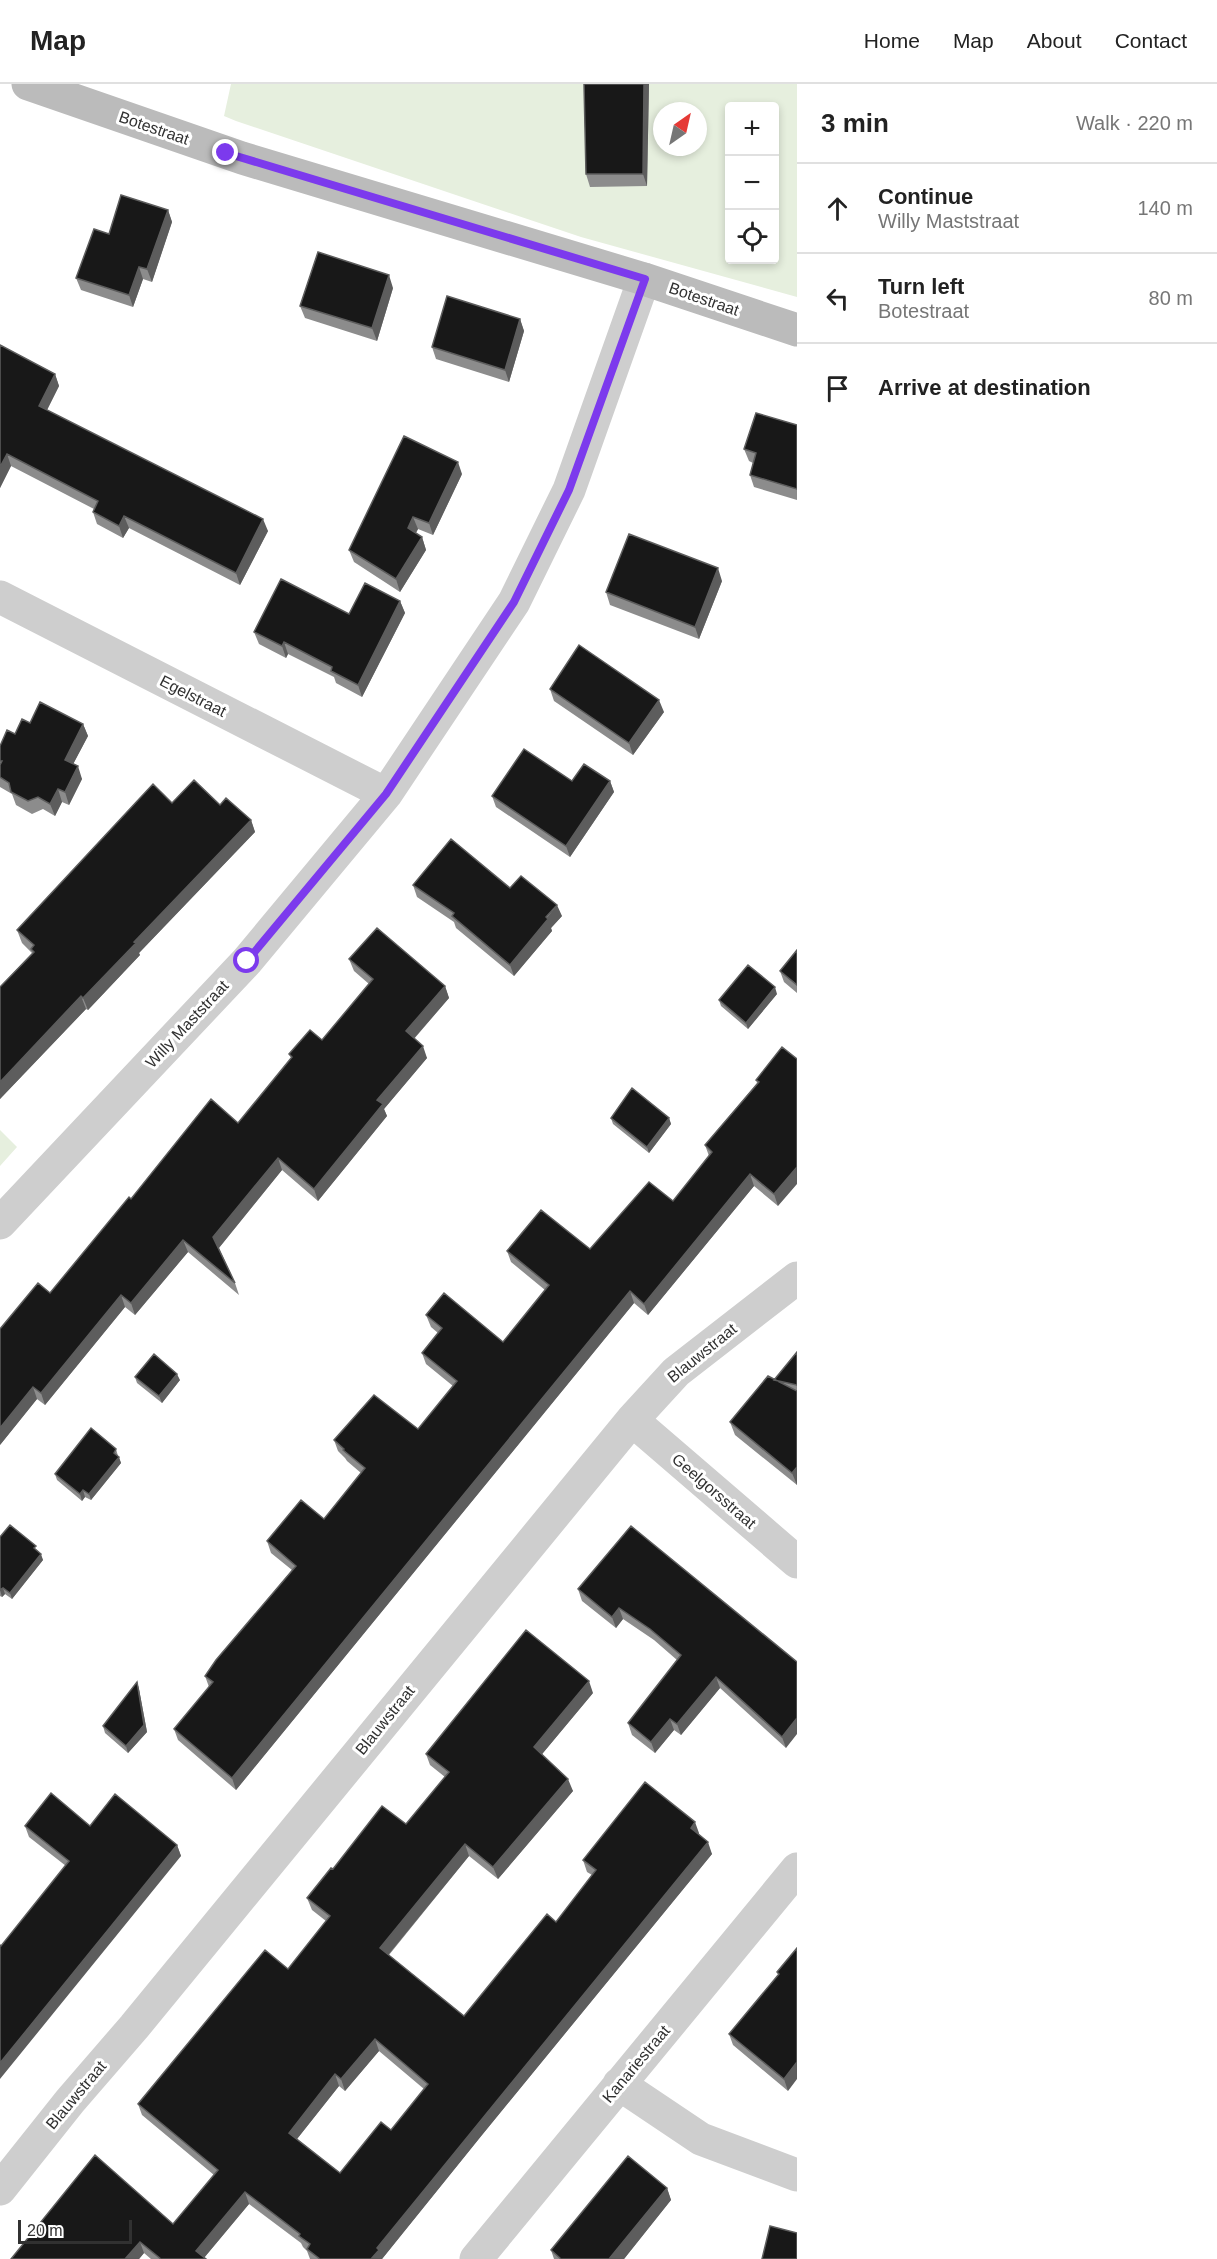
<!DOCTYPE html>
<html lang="en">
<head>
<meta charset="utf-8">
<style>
  body { margin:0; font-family:Arial,sans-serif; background:#f2f2f2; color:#222 }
  .controls { position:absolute; right:18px; top:18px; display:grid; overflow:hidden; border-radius:6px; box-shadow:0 3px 9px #0003 }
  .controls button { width:54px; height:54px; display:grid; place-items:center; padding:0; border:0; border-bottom:2px solid #e0e0e0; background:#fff; color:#222; font:30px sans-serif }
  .compass { position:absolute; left:653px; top:18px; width:54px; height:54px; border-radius:50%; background:#fff; box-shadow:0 3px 9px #0003; rotate:34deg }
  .scale { position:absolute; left:18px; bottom:15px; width:114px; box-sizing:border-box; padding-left:6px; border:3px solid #313131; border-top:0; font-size:16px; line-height:21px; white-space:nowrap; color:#313131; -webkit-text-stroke:4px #fff; paint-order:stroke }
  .stop { position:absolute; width:18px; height:18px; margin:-14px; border:4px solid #7c3aed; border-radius:50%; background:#fff }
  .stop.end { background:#7c3aed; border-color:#fff; box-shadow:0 2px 6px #0008 }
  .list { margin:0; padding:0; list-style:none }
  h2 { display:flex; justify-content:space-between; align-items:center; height:78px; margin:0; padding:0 24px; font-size:26px }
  h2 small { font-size:20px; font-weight:400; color:#767676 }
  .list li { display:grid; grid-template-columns:39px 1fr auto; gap:18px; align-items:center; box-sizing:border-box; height:90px; padding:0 24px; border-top:2px solid #e0e0e0 }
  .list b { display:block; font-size:22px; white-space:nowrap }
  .list p { margin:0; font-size:20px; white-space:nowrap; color:#767676 }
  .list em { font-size:20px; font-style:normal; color:#767676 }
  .icon { flex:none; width:33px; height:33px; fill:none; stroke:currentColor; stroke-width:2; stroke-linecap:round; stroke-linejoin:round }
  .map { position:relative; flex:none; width:797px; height:2175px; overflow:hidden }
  header { display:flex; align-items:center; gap:36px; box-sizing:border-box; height:84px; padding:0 30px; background:#fff; border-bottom:2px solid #e0e0e0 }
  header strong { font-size:28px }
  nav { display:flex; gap:33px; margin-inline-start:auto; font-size:21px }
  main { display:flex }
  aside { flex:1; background:#fff }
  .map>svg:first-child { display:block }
  .green { fill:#e6efde; fill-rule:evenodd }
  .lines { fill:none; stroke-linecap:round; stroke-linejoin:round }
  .street { stroke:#cecece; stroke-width:33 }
  .secondary { stroke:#bbb; stroke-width:33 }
  .wall { fill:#8c8c8c; fill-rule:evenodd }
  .shaded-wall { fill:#5d5d5d }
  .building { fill:#181818; stroke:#5d5d5d; stroke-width:1.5; fill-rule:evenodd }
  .route { stroke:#7c3aed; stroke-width:8 }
  .labels { text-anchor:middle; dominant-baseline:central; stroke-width:6; stroke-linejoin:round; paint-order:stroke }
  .street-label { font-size:16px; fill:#313131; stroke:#fff }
</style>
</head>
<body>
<header>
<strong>Map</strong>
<nav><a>Home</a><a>Map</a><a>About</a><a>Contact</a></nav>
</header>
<main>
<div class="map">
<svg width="797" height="2175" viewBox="0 0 797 2175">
  <rect width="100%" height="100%" fill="#fff"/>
  <!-- green -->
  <path class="green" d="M231,0H797V213L581,153L236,37L224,32ZM730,22H774V176H730ZM662,27H698V63H662Z
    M0,1046L17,1063L0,1082Z"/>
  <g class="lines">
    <!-- street -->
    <path class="street" d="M0,513L386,710
      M0,1139L247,877L386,710L514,518L569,406L644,195
      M632,1336L797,1478
      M619,2000L701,2055L797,2091
      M0,2105L70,2017L134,1943L632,1336L676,1288L797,1194
      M476,2175L797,1785"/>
    <!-- secondary -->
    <path class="secondary" d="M28,0L242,74L644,195L797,246"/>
  </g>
  <!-- wall -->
  <path class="wall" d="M584,0H649L647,102L590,103L586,90Z
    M168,126L172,138L152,198L143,195L133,223L81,206L76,194L109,150Z
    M393,204L377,257L305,234L300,222Z
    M520,235L524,247L509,298L436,275L432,263Z
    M0,261L55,290L59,302L47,326L268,447L240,501L129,444L123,454L97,440L93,428L94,425L11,382L0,404Z
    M797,341V416L754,403L750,391L753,379L749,377L744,365Z
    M462,390L433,451L418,445L416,449L422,453L426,466L400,508L354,478L349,466Z
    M722,497L699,555L610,521L606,508Z
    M400,517L405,529L362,613L336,599L334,593L288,570L286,574L259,560L254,548L349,530Z
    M550,605L664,628L633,671L554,617Z
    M30,639L83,640L88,652L73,680L82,695L69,721L62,718L55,732L43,725L32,730L16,721L12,710L0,703V662L15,650Z
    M572,697H610L614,708L570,773L496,723L492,712Z
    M172,719L220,721L251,736L255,748L139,869L140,871L88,926L86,925L0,1015V903L32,869L22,859L17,846Z
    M413,801L510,804L562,832L551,844L552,847L514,892L456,844L454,838L417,813Z
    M797,866V909L784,898L780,887Z
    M349,875L445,902L449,914L414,955L427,974L384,1025L387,1032L318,1117L282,1086L219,1164L235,1199L239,1211L188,1168L135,1231L125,1223L45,1321L37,1315L0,1361L50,1209L131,1115L238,1039L291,974L289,970L322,956L369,900L354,887Z
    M777,910L748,945L721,922L719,916Z
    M782,963L778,1122L754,1102L648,1231L634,1219L236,1706L178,1656L174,1645L209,1603L205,1592L292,1486L271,1469L267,1457L324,1435L361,1389L347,1377L345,1374L338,1367L334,1356L418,1345L453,1302L426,1280L422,1269L438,1249L431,1243L426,1231L503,1258L545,1206L511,1178L507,1167L590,1165L673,1117L709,1072L705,1061L757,999L756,996Z
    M611,1034H669L671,1040L649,1069L613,1040Z
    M797,1268V1401L735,1351L730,1338L774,1296Z
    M135,1293L180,1296L162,1319L137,1299Z
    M116,1365L118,1372L121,1379L91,1416L85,1413L82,1417L57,1396L55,1390Z
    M0,1453L38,1467L43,1476L12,1515L5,1510L2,1513L0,1512Z
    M578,1505L797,1578L786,1664L720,1604L681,1651L674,1646L655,1669L632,1651L628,1639L677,1576L654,1556L623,1535L616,1544L582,1517Z
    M137,1598L139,1605L147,1648L128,1669L105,1649L103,1642Z
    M593,1609L542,1670L573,1707L498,1795L469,1772L389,1871L464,1932L556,1838L592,1791L587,1788L583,1776L699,1749V1751L712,1770L482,2051L382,2175H310L307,2167L303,2163L301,2159L249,2120L204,2174L206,2175H151L144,2169L139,2175H11L173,2140L214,2091L142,2031L138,2020L288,1885L326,1837L312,1826L307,1814L333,1785L406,1740L445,1693L430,1681L426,1670ZM379,1967L424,2005L391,2046L340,2089L297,2055L339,2002L345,2007Z
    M25,1742H90L177,1761L181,1772L1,1862L66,1782L29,1753Z
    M797,1864L788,2007L733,1961L729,1950L778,1891L777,1888Z
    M667,2104L671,2116L624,2175H554L551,2166Z"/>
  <!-- shaded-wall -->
  <path class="shaded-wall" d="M644,0H649L647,102L643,90Z
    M168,126L172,138L152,198L147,185Z
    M139,183L143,195L133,223L129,211Z
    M389,191L393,204L377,257L372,244Z
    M520,235L524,247L509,298L505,286Z
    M55,290L59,302L43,334L39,322Z
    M7,370L11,382L0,404V383Z
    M458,378L462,390L433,451L429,439Z
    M124,432L129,444L123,454L119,442Z
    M413,433L418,445L412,456L408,444Z
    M263,435L268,447L240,501L236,489Z
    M422,453L426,466L400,508L396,495Z
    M718,484L722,497L699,555L695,543Z
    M400,517L405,529L362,613L358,601Z
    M284,558L288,570L286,574L282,562Z
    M659,616L664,628L633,671L629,659Z
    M83,640L88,652L69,688L65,676Z
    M78,682L82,695L69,721L65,708Z
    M610,697L614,708L570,773L566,762Z
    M58,705L62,718L55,732L50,720Z
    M251,736L255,748L139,869L140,871L88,926L83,914L134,858Z
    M557,821L562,832L551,844L552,847L514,892L510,881Z
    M445,902L449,914L410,959L406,947Z
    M775,903L777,910L748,945L746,939Z
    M81,912L86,925L0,1015V998Z
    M423,962L427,974L384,1025L387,1032L318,1117L314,1105L377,1016Z
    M669,1034L671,1040L649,1069L647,1063Z
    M278,1074L282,1086L218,1165L213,1153Z
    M797,1083V1100L778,1122L774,1110Z
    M750,1090L754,1102L648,1231L644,1220Z
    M183,1156L188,1168L135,1231L131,1219Z
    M630,1207L634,1219L236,1706L232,1694Z
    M121,1211L125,1223L45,1321L41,1309Z
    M177,1290L180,1296L162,1319L159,1312Z
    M33,1303L37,1315L0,1361V1344Z
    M119,1373L121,1379L91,1416L89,1410Z
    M797,1383V1401L792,1389Z
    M83,1406L85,1413L82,1417L80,1410Z
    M41,1470L43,1476L12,1515L10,1509Z
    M3,1504L5,1510L2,1513L0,1506Z
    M619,1524L623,1535L616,1544L612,1533Z
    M716,1593L720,1604L681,1651L677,1640Z
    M589,1597L593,1609L538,1675L534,1663Z
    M137,1598L139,1605L147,1648L128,1669L126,1662Z
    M797,1634V1650L786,1664L782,1653Z
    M670,1635L674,1646L655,1669L651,1658Z
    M568,1695L573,1707L498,1795L493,1783Z
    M695,1738L699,1749L695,1756L691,1744Z
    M708,1758L712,1770L482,2051L382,2175H371L377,2164L478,2040Z
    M465,1760L469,1772L384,1876L380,1864Z
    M177,1761L181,1772L0,1995V1979Z
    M375,1955L379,1967L345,2007L341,1995Z
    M797,1978V1995L788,2007L784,1995Z
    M335,1990L339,2002L293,2060L289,2049Z
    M667,2104L671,2116L624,2175H609Z
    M245,2108L249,2120L203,2175L196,2167Z
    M140,2158L144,2169L139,2175H125Z"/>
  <!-- building -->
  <path class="building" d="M584,0H644L643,90H586Z
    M121,111L168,126L147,185L139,183L129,211L76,194L94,145L109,150Z
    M318,168L389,191L372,244L300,222Z
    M447,212L520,235L505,286L432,263Z
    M0,261L55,290L39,322L263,435L236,489L124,432L119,442L93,428L98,417L7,370L0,383Z
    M756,329L797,341V405L750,391L756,369L744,365Z
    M404,352L458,378L429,439L413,433L408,444L422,453L396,495L349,466Z
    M629,450L718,484L695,543L606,508Z
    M281,495L349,530L365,499L400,517L358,601L331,587L332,583L284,558L282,562L254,548Z
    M579,561L659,616L629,659L550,605Z
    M40,618L83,640L65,676L78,682L65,708L58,705L50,720L38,713L28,717L11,708L9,699L0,693V681L2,677H0V662L7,646L15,650L22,635L30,639Z
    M524,665L572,697L584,680L610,697L566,762L492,712Z
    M194,696L220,721L226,714L251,736L134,858L136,859L83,914L81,912L0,998V903L34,868L31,865L34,861L17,846L153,700L172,719Z
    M451,755L510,804L521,792L557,821L546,833L548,835L510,881L452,832L454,829L413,801Z
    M377,844L445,902L406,947L423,962L377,1016L383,1020L314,1105L278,1074L213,1153L235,1199L183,1156L131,1219L121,1211L41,1309L33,1303L0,1344V1245L38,1199L50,1209L129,1113L131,1115L211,1015L238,1039L292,973L289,970L310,946L322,956L373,895L349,875Z
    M797,866V901L780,887Z
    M748,881L775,903L746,939L719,916Z
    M782,963L797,975V1083L774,1110L750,1090L644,1220L630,1207L232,1694L174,1645L213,1598L205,1592L216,1576L296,1482L267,1457L301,1416L324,1435L365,1384L343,1366L344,1365L334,1356L374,1311L418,1345L457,1297L422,1269L442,1244L426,1231L444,1209L503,1258L549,1201L507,1167L541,1126L590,1165L649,1098L673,1117L712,1068L705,1061L759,998L756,996Z
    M632,1004L669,1034L647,1063L611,1034Z
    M797,1268V1301L774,1296Z
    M154,1270L177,1290L159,1312L135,1293Z
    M768,1292L797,1307V1383L792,1389L730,1338Z
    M91,1344L116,1365L114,1369L119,1373L89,1410L83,1406L80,1410L55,1390Z
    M10,1441L36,1462L34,1464L41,1470L10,1509L3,1504L0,1506V1453Z
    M631,1442L797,1578V1634L782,1653L716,1593L677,1640L670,1635L651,1658L628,1639L681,1571L650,1545L619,1524L612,1533L578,1505Z
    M526,1546L589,1597L534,1663L568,1695L493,1783L465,1760L380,1864L464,1932L547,1830L556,1838L596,1786L583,1776L645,1698L695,1738L691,1744L708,1758L478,2040L377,2164L379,2166L371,2175H320L307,2165L310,2160L299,2152L300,2150L245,2108L196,2167L206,2175H161L140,2158L125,2175H11L95,2071L173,2140L218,2086L138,2020L265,1866L288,1885L330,1832L307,1814L331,1784L333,1785L382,1722L406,1740L449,1688L426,1670ZM375,1955L428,2000L391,2046L381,2038L340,2089L289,2049L335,1990L341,1995Z
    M137,1598L144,1641L126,1662L103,1642Z
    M51,1709L90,1742L115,1710L177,1761L0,1979V1861L1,1862L69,1777L25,1742Z
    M797,1864V1978L784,1995L729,1950L779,1890L777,1888Z
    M628,2072L667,2104L609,2175H561L551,2166Z
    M770,2142L797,2149V2175H762Z"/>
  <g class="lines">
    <!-- route -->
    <path class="route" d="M226,69L645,195L569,406L514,518L386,710L247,877"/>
  </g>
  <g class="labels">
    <!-- street labels -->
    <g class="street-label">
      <text transform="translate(154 44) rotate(19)">Botestraat</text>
      <text transform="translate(704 215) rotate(19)">Botestraat</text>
      <text transform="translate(193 612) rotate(27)">Egelstraat</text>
      <text transform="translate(187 940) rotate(-47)">Willy Maststraat</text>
      <text transform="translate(702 1269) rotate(-39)">Blauwstraat</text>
      <text transform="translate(714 1407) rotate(41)">Geelgorsstraat</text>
      <text transform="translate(385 1636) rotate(-51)">Blauwstraat</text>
      <text transform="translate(636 1980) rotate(-50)">Kanariestraat</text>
      <text transform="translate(76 2011) rotate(-50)">Blauwstraat</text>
    </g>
  </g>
</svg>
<div class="controls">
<button>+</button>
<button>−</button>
<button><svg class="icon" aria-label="locate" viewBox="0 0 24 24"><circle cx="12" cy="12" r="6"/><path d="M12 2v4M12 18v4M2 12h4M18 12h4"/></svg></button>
</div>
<svg class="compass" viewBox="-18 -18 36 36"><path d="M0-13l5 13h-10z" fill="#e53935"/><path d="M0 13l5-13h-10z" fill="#767676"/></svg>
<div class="scale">20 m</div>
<div class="stop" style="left:247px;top:877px"></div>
<div class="stop end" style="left:226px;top:69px"></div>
</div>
<aside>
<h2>3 min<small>Walk · 220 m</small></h2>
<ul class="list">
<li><svg class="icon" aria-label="ahead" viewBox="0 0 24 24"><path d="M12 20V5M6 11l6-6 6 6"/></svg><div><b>Continue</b><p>Willy Maststraat</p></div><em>140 m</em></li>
<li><svg class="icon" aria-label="left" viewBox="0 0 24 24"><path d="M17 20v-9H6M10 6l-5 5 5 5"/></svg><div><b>Turn left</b><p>Botestraat</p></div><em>80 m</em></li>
<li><svg class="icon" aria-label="arrive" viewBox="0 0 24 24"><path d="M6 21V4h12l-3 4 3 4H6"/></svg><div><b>Arrive at destination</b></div></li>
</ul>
</aside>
</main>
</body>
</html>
